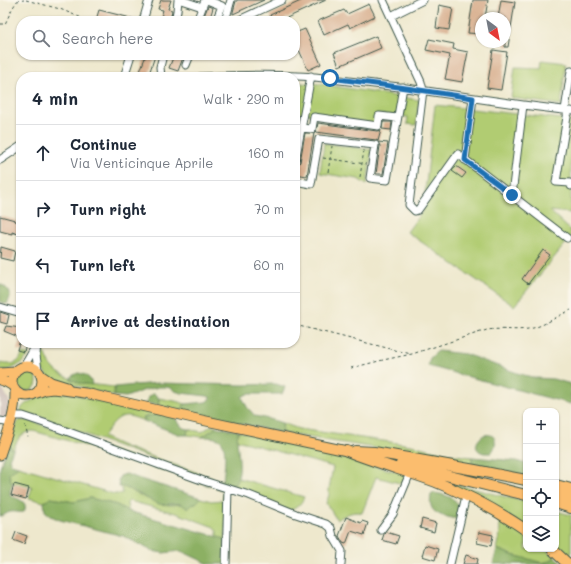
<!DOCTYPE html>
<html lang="en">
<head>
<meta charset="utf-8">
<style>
  body { margin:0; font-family:Mali,sans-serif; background:#f2f2f3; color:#1f2937 }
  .controls { position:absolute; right:12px; bottom:12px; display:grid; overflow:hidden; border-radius:8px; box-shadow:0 1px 3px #0004 }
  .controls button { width:36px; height:36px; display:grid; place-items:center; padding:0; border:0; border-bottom:1px solid #e0e1e3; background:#fff; color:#1f2937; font:20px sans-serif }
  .compass { position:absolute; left:475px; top:12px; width:36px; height:36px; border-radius:50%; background:#fff; box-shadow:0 1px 3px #0004; rotate:148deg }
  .stop { position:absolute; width:12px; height:12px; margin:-9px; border:3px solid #1f6fb2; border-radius:50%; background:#fff }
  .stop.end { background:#1f6fb2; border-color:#fff; box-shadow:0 1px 4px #0008 }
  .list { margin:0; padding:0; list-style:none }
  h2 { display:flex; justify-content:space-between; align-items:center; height:52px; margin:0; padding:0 16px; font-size:17px }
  h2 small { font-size:13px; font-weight:400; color:#747a83 }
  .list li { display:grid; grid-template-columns:26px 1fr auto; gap:12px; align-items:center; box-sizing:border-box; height:56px; padding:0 16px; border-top:1px solid #e0e1e3 }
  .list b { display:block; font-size:15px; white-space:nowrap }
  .list p { margin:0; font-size:13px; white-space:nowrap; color:#747a83 }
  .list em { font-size:13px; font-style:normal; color:#747a83 }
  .icon { flex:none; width:22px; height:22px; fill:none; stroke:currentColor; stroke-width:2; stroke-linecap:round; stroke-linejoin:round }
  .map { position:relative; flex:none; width:571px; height:564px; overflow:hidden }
  .search { position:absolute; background:#fff; box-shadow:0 1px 3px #0004; left:16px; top:16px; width:284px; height:44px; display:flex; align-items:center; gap:10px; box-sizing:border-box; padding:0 14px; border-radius:16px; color:#747a83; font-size:15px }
  .panel { position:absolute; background:#fff; box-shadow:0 1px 3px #0004; left:16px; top:72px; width:284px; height:276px; border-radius:16px }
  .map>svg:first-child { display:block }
  .industrial { fill:#cfc1ba }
  .green { fill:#b1cc72; stroke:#688453 }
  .forest { fill:#8cb064; stroke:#56764c }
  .building { fill:#d9b191 }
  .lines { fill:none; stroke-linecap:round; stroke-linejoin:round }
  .minor-casing { stroke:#3e574b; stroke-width:9 }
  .major-casing { stroke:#3e574b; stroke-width:11 }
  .highway-casing { stroke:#3e574b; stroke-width:12 }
  .path { stroke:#3e574b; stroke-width:1; stroke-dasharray:3 3; stroke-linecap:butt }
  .minor { stroke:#fff; stroke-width:7 }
  .major { stroke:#fbbd6e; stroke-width:9 }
  .highway { stroke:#fbbd6e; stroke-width:10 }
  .route { stroke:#1f6fb2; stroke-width:5 }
</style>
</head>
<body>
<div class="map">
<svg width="571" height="564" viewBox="0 0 571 564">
  <rect width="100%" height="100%" fill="#fbf7ec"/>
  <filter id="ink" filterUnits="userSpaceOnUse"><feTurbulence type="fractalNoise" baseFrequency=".025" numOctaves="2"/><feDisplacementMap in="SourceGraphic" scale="8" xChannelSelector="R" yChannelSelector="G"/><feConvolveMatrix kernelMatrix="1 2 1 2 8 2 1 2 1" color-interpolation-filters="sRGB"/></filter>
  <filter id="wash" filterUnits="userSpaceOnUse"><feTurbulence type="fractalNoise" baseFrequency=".012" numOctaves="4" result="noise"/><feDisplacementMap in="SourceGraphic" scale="16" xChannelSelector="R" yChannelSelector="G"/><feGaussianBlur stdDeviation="0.9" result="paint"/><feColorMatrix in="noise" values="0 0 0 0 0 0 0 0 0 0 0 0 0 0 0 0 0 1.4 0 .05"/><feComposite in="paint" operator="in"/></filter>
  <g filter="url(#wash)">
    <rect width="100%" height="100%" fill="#eee8cd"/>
    <!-- industrial -->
    <path class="industrial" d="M0,387L3,389L10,402L8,421L0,420Z"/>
    <!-- green -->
    <path class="green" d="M542,60L566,63L561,105L511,98L515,67L541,68Z
      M295,83L321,84L419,100L416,125L407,124L408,117L377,114L375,124L295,112Z
      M435,105L571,120V213L550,211L571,231V237L514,306L407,232L423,210Z
      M324,143L372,150L367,185L358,179L320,173Z
      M39,347L47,357L51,366L59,373L79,383L114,387V396L52,379C38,369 40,362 39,347Z
      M22,353L29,355C20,366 14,369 0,371V363C10,365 20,365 22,353Z
      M17 381a10 10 0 1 1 20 0a10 10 0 1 1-20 0Z
      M47,392L69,393L114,405L162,414C156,416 148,415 144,417V421C139,419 134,417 129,416C117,414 109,428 103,437L125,447L218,480L219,483L49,421L47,418L33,415L28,417L21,415C18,406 29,402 35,399C39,397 43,394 47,392Z
      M159,398L175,401L186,404L183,406L184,411L157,405L159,402Z
      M22,420L31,421L222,490L227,494L225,539L217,537V531L214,527L179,514L129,501L127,503L128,511L117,505L90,498L74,502L51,498L44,502L29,498L32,487L11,482L9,474C12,471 16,469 18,466L114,494H122V490L119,486L126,487L141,496L160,504L170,505L196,503L201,498L211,501L223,500V492L222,490C159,469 97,448 33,431C21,432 17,440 13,450L8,444L18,421Z
      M282,423L299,429L411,445L454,455L472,457V467L383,449L324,440L283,433Z
      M211,426L217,427L202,437L187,435L188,429L202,432Z
      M238,431L406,474L403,484L376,477L362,513C353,510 345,515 337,520L326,503L329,495V489L333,467L237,440Z
      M238,478L304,497C301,504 297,508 289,511L231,486L235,484Z
      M446,482L526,502V528Z
      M556,511L571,515V564L556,549Z
      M498,518L526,534V549H545L555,557L550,561L542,563L528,559L512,555L497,549C500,537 501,530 498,518Z"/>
    <!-- forest -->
    <path class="forest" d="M0,284C10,290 13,293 7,304L0,302Z
      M438,351L465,354L520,374L536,378L553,379L571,384V404L428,366L430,358Z
      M78,373C85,374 91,377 92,385L79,383L70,379L72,376Z
      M157,383L243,385L276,384L285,387L282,394H247L242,397L247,407L255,416L273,420L282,423L283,433L184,411L183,406L186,404L206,402L210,399V397L207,396L181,393L175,391L171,388L166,387H159L145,390L126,397L114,396L115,387Z
      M152,394H154L158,397L159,402L157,405L146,403L148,397Z
      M162,414L174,417L183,428L188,429L187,435H181L144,421V417C148,415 156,416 162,414Z
      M217,427L238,431C238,435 237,438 237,441C238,454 244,479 231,486L219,483L218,480H223C224,472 228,445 220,440C216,437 207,437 202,437Z
      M484,435C497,432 498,445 491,453C490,453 485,453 484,453C472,450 476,440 484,435Z
      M8,444L13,450L9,459L11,464L18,466C16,469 12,471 9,474L11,481L13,482L10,491V496C18,499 29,501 24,512C19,513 14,511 10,512C6,513 4,516 0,516V468Z
      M472,457L516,461L526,464V477L472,467Z
      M126,474L140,479L201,498L196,503L187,508C185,507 183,505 181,504C175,502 166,506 159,504C146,499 133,489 119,486L118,481L120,476Z
      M434,493C442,494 456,497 458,506C459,510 458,515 457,519C443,516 427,515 431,495Z
      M51,498L74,502L90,498L117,505L128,511L225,539V564H209L181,551L163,553L152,551L123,536L60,520L51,516L45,511L44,502Z
      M497,549L512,555L528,559L542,563L550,561L555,557L563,564H493Z"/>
    <g id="blocks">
      <!-- building -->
      <path class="building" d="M161,0H171L168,9L172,10L170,21H160L163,10L158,9Z
        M238,0H264L233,14V12L236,1Z
        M303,0H326L280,21H273L270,15Z
        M473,0H488L485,18H481V34L468,33Z
        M501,0L515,2L508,47H505V18H498Z
        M369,4L375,16L350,28L348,24L324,35L318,21L344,10L347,14Z
        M439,5L453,8L449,30L436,28Z
        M208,6L213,8L209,21H202Z
        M99,10L135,19V21H102L96,20Z
        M305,29L321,64L308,70L295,41V33Z
        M376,36L381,48L339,66L334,53Z
        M429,39L454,44L453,49L468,52L462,82L445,79L450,55L426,50Z
        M493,50L507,52L501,90L487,88Z
        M146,55H151L155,56L148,77H138Z
        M174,55H184L178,71L169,68Z
        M383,122H392L391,130L382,129Z
        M318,123L377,131L381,130L378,141L376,140L316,132Z
        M305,133H314L307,176L295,174L297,166L300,162Z
        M378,142L388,143L383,174H376L380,146Z
        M456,166L466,173L462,178L452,171Z
        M0,216L15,220V221L21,223V235L12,232V234L0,231Z
        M1,247L15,251L13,261L0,258Z
        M543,250L550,255L528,284L522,279Z
        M0,312L9,315L7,324L0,322Z
        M6,326L21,328V338L4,331Z
        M19,343H26L24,352L17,350Z
        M14,484L29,488L26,499L11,495Z
        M346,517L361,523L362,521L368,523L364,535L351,531L346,544L343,543L339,536Z
        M422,519L436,523L434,532L420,528Z
        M16,532L27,536L24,544L13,540Z
        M386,532L399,536L396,544L382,540L384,534Z
        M479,532L493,535L491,546L477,543Z
        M425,545L438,549L435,560L422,556Z
        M466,555L478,559L477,564H463Z"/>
    </g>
  </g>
  <g filter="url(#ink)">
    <use href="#blocks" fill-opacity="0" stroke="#3e574b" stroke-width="1"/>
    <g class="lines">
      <defs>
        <path id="minor" d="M181,0L202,7
          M207,0L222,6L216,21
          M383,0L421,82L423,90L409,205L415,211L418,210L458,154L567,238
          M391,16L423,0
          M143,21L149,0
          M175,21L177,11L178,0
          M197,21L205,0
          M225,21L231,0
          M237,21L282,0
          M186,65L190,55
          M124,77L131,55
          M161,77L160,67L163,55
          M200,77C238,75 277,74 315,77L399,87L523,105L571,111
          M565,110L571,71
          M568,111L556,182L570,183L571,186
          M301,128L312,129L314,117L378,126L379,116L397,118
          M0,160L21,146
          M465,160L473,98
          M295,161L311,76
          M295,181L311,184L319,139L375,145L370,178L387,180L403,87
          M512,195L523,105
          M0,307L21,313
          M37,343L36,355L38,370
          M24,366L30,356L35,347
          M13,416H23L44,423L204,481L249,495L296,514L326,524L331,528L333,536L342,551L341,564
          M0,421L11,423
          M381,530L393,514L410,473
          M226,564L228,489
          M450,564L466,496"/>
        <path id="major" d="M12 381a15 15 0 1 1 30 0a15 15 0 1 1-30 0Z
          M0,373L15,372
          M42,376L51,382L67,387
          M0,380L6,382L13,386
          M37,393L45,390L53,389L63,390L85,393L197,419L347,451
          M0,455C7,434 16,413 15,391"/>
        <path id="highway" d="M347,451C376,463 407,471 436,482C468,495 498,511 526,530
          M355,451L374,452L475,470L526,480
          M401,464L526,495
          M556,485L571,489
          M556,494L571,498
          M556,503L571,508
          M552,549L568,564"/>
      </defs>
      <!-- minor casing -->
      <use href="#minor" class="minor-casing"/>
      <!-- major casing -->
      <use href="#major" class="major-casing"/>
      <!-- highway casing -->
      <use href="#highway" class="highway-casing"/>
      <!-- path -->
      <path class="path" d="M26,0L60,9L89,21
        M0,24H5L12,9L17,1L24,0
        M323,158L366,164
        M328,172L332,146
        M360,177L364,150
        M295,325L411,354
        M351,368L383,360L412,354L487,330C500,328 514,331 528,329C543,327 557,316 571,310
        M25,425L28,437"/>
      <!-- minor -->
      <use href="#minor" class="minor"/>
      <!-- major -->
      <use href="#major" class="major"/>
      <!-- highway -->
      <use href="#highway" class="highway"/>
    </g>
  </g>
  <g class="lines" filter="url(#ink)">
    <!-- route -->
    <path class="route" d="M330,78L399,87L473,98L465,160L512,195"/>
  </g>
</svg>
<div class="controls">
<button>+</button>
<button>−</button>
<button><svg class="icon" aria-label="locate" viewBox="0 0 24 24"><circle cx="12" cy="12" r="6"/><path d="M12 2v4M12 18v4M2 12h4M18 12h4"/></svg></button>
<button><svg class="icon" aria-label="layers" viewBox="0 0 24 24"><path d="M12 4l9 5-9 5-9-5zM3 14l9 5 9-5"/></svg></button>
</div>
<svg class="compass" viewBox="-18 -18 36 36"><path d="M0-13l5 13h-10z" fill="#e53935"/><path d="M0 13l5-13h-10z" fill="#747a83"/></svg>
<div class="stop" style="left:330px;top:78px"></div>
<div class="stop end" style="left:512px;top:195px"></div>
<div class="search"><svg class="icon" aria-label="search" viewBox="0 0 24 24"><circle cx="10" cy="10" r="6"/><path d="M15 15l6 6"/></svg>Search here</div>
<section class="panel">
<h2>4 min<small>Walk · 290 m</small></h2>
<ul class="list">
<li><svg class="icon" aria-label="ahead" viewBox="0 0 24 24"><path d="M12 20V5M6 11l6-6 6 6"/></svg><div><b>Continue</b><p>Via Venticinque Aprile</p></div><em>160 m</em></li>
<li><svg class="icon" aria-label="right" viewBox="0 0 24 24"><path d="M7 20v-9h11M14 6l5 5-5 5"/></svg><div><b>Turn right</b></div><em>70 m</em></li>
<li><svg class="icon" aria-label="left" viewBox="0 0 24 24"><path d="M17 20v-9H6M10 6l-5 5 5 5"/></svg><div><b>Turn left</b></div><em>60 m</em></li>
<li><svg class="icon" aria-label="arrive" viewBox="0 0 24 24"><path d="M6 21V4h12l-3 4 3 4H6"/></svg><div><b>Arrive at destination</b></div></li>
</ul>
</section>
</div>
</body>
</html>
